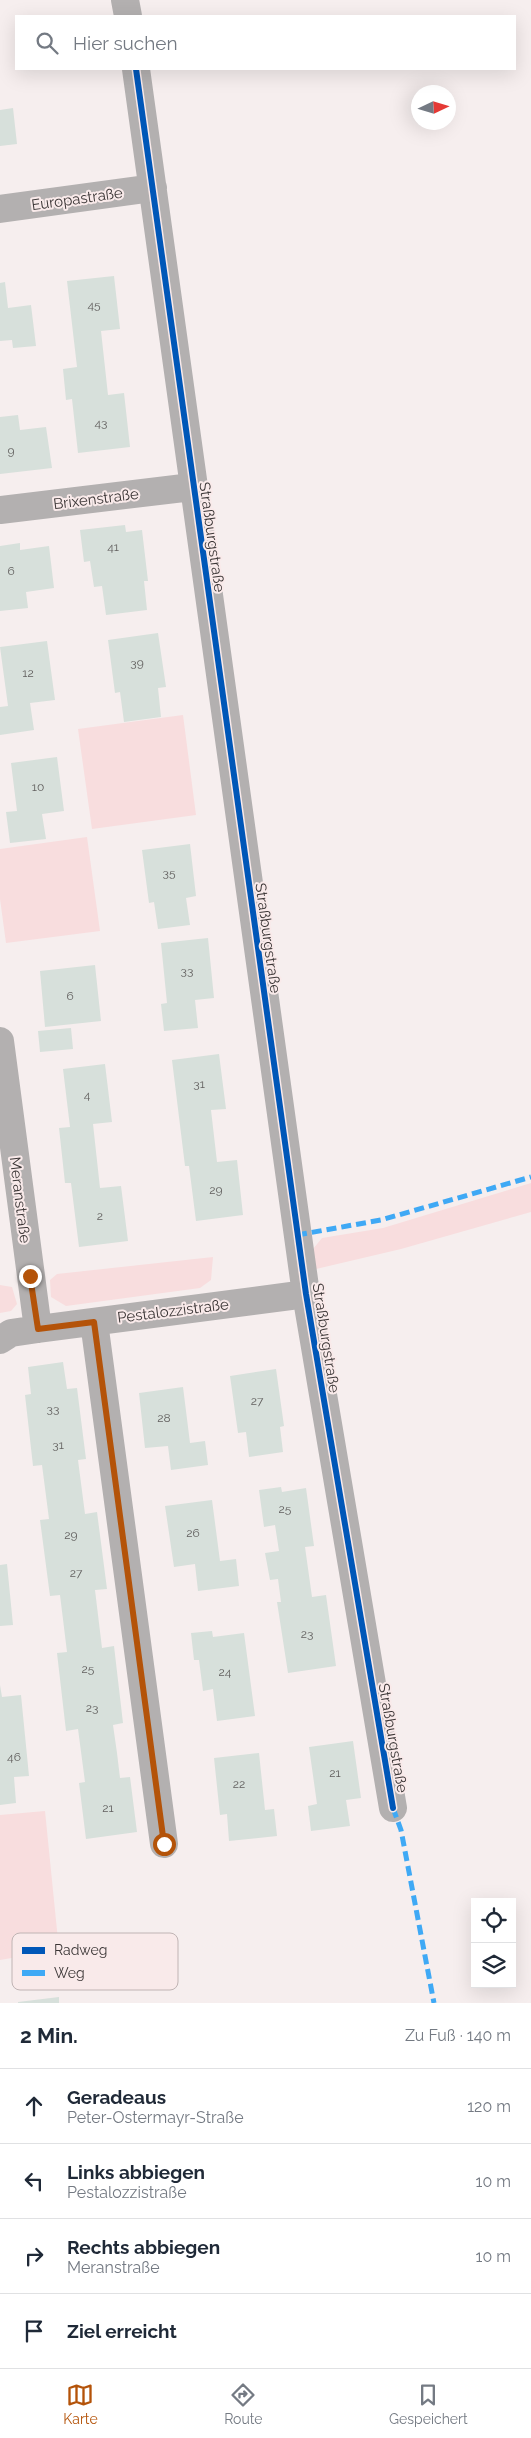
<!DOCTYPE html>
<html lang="de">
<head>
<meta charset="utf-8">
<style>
  body { margin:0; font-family:Raleway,sans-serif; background:#f2f2f3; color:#1f2937 }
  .controls { position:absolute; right:15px; bottom:15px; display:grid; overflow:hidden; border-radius:0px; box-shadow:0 5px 20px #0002 }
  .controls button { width:45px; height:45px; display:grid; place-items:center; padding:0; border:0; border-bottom:1px solid #e0e1e3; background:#fff; color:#1f2937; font:25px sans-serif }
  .compass { position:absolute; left:411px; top:85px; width:45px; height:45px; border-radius:50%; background:#fff; box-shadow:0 5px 20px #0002; rotate:86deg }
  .stop { position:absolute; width:15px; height:15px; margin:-11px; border:4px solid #b45309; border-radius:50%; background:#fff }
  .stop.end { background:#b45309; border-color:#fff; box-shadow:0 1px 5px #0008 }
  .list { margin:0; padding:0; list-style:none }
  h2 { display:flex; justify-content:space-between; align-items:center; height:65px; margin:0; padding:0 20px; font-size:21px }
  h2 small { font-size:16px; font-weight:400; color:#747a83 }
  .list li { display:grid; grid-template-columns:32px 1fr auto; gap:15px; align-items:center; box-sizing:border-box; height:75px; padding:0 20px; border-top:1px solid #e0e1e3 }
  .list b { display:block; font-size:19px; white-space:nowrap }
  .list p { margin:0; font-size:16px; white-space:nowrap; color:#747a83 }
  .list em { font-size:16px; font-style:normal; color:#747a83 }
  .icon { flex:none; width:28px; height:28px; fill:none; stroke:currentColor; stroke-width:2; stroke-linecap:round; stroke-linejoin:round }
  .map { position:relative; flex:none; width:531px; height:2003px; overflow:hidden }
  .search { position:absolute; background:#fff; box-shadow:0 5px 20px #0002; left:15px; right:15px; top:15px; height:55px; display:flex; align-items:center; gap:12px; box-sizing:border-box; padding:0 18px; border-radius:0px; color:#747a83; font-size:19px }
  .sheet { height:365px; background:#fff }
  nav { display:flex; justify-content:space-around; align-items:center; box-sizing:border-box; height:70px; border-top:1px solid #e0e1e3; background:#fff; font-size:14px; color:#747a83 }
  nav a { display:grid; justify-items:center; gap:2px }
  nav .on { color:#b45309 }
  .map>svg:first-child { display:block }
  .green { fill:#f8ddde }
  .building { fill:#d7e0db }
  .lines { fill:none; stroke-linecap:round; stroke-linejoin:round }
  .street { stroke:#b3b0b0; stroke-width:28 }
  .quiet { stroke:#3fa9f5; stroke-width:5; stroke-dasharray:10 5; stroke-linecap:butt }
  .cycleway-casing { stroke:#f9eaea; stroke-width:9 }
  .cycleway { stroke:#0057b8; stroke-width:6 }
  .route { stroke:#b45309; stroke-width:6 }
  .labels { text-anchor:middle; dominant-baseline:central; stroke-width:4; stroke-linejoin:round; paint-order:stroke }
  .number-label { font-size:12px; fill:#62605f }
  .street-label { font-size:15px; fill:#3b3636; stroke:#f9eaea }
  .key { fill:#f9eaea; stroke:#c0b4b4; stroke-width:1 }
  .key-label { font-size:14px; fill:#3b3636 }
</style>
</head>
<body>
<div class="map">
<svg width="531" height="2003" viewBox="0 0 531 2003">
  <rect width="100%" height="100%" fill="#f6eeee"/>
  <!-- green -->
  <path class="green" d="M183,715L196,815L92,829L78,729Z
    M87,837L100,931L6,943L0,899V849Z
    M531,1183V1212L401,1249L316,1269L313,1249L322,1238L383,1228Z
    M213,1257L211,1280L200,1288L66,1306L51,1297L50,1280L57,1274Z
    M0,1285L12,1287L17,1304L11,1311L0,1313Z
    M45,1811L59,1950L0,1960V1815Z"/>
  <!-- building -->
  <path class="building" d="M13,108L17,144L0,146V110Z
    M114,276L120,329L101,331L108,395L124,393L130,447L78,453L72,399L66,400L63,369L77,367L67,281Z
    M5,282L8,308L31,305L36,346L13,348L12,340L0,341V283Z
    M18,415L20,430L46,427L52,468L0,474V417Z
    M125,525L126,532L142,530L148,581H144L147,610L106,615L102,586L94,587L90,561L84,562L80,530Z
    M20,543V550L49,546L54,588L26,592L28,608L0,611V546Z
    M158,633L166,687L158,688L161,717L124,722L120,692L115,693L108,640Z
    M47,641L55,700L30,703L34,730L0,735V707L8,706L0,647Z
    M57,757L64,811L42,814L46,839L10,843L6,812L17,811L11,763Z
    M190,844L196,896L186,898L190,925L158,929L154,902L149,903L142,850Z
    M208,938L214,998L195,1000L198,1028L164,1031L161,1004L167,1003L161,943Z
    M95,965L101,1021L45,1027L40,971Z
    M71,1028L73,1049L40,1052L38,1031Z
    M219,1054L226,1109L211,1110L217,1162L237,1160L243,1215L196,1221L189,1166H185L172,1060Z
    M105,1064L112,1122L93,1124L100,1188L121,1186L128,1241L79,1247L71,1183H65L59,1128L70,1127L63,1069Z
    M63,1362L67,1389L77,1388L86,1459L78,1460L85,1514L97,1512L107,1589L95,1590L102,1648L114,1646L123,1723L113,1725L117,1753L120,1778L130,1777L137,1832L86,1839L79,1783L85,1782L78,1729L66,1731L57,1653L67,1652L60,1595L50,1596L40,1520L49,1519L42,1465L33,1466L25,1395L31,1394L28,1367Z
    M276,1369L284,1426L280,1427L283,1452L249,1457L246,1432L238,1433L230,1376Z
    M183,1387L190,1443L205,1441L208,1465L171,1470L168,1446L145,1448L139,1393Z
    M281,1487L282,1492L306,1488L314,1546L305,1547L312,1597L326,1595L336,1666L288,1673L277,1602H281L278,1579L270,1580L265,1553L279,1551L275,1525L264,1527L259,1490Z
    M212,1500L220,1561L236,1559L239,1586L198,1591L195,1564L174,1567L165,1506Z
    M7,1564L13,1625L0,1626V1565Z
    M212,1631L213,1637L244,1633L255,1716L217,1721L213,1689L203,1691L199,1660H194L191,1633Z
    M0,1685L2,1697L21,1695L29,1776L14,1777L16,1803L0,1805Z
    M353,1741L361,1798L346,1800L350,1826L311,1831L308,1806L317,1804L309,1747Z
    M259,1753L265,1810L274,1809L277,1836L229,1841L227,1814L220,1815L214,1758Z
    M59,1997V2003H18V2002Z"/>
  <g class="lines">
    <!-- street -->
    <path class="street" d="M125,0L128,16
      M136,69L306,1294L393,1808
      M0,209L153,188
      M0,510L192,487
      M0,1041L38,1329
      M94,1322L164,1844
      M0,1340L11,1333L38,1329L306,1294"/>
    <!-- quiet -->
    <path class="quiet" d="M297,1235L381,1220L531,1177
      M393,1808L401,1830L434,2003"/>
    <defs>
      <path id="cycleway" d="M136,69L306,1294L393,1808"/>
    </defs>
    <!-- cycleway casing -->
    <use href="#cycleway" class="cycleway-casing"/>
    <!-- cycleway -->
    <use href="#cycleway" class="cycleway"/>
  </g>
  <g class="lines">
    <!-- route -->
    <path class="route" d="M30,1276L38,1329L94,1322L164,1844"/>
  </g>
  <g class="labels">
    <!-- number labels -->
    <g class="number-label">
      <text x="94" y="305">45</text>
      <text x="101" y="423">43</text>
      <text x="11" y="451">9</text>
      <text x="113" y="547">41</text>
      <text x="11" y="571">6</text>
      <text x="137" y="663">39</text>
      <text x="28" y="673">12</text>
      <text x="38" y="787">10</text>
      <text x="169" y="873">35</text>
      <text x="187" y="971">33</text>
      <text x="70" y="996">6</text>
      <text x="199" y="1084">31</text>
      <text x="87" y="1095">4</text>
      <text x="216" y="1190">29</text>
      <text x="100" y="1216">2</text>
      <text x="257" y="1401">27</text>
      <text x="53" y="1409">33</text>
      <text x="164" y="1418">28</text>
      <text x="58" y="1445">31</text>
      <text x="285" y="1509">25</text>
      <text x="193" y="1533">26</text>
      <text x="71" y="1535">29</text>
      <text x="76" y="1573">27</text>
      <text x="307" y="1634">23</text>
      <text x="88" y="1669">25</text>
      <text x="225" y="1672">24</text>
      <text x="92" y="1708">23</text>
      <text x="14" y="1757">46</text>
      <text x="335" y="1773">21</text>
      <text x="239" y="1784">22</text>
      <text x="108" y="1808">21</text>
    </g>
    <!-- street labels -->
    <g class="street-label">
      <text transform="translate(77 199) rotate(-8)">Europastraße</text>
      <text transform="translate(96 499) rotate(-7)">Brixenstraße</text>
      <text transform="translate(212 537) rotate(82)">Straßburgstraße</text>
      <text transform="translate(268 938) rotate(82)">Straßburgstraße</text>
      <text transform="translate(20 1200) rotate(83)">Meranstraße</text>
      <text transform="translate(173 1311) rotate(-7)">Pestalozzistraße</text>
      <text transform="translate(326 1338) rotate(81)">Straßburgstraße</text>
      <text transform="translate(393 1738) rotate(80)">Straßburgstraße</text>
    </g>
  </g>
  <!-- legend -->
  <rect x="12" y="1933" width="166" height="57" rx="8" class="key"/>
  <rect x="22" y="1947" width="23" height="7" fill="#0057b8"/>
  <rect x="22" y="1970" width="23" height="6" fill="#3fa9f5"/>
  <g class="key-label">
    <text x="54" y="1955">Radweg</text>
    <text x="54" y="1978">Weg</text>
  </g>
</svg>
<div class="controls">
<button><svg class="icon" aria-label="locate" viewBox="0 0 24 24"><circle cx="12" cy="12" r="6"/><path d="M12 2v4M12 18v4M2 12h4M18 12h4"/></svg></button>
<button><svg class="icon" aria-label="layers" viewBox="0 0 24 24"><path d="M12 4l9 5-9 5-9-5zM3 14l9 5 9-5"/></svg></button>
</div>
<svg class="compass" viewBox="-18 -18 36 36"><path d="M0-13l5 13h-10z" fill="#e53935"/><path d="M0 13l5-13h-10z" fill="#747a83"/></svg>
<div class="stop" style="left:164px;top:1844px"></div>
<div class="stop end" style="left:30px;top:1276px"></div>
<div class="search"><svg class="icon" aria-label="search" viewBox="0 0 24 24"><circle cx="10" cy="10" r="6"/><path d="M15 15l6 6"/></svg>Hier suchen</div>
</div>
<section class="sheet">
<h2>2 Min.<small>Zu Fuß · 140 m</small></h2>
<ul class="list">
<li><svg class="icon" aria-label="ahead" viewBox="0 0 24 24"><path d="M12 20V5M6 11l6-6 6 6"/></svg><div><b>Geradeaus</b><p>Peter-Ostermayr-Straße</p></div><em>120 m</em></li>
<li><svg class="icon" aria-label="left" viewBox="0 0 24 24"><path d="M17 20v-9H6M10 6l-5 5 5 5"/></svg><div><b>Links abbiegen</b><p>Pestalozzistraße</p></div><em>10 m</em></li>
<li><svg class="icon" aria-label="right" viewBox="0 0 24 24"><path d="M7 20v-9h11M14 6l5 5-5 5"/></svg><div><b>Rechts abbiegen</b><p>Meranstraße</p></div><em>10 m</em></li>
<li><svg class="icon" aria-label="arrive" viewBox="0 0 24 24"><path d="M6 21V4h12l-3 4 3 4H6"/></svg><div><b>Ziel erreicht</b></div></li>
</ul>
</section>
<nav>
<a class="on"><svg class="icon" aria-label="map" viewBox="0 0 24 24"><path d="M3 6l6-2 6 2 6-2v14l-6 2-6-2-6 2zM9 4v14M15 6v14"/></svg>Karte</a>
<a><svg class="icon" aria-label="directions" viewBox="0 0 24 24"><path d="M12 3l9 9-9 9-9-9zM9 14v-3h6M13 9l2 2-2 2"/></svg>Route</a>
<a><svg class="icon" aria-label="saved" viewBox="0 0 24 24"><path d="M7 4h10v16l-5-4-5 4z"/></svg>Gespeichert</a>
</nav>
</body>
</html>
